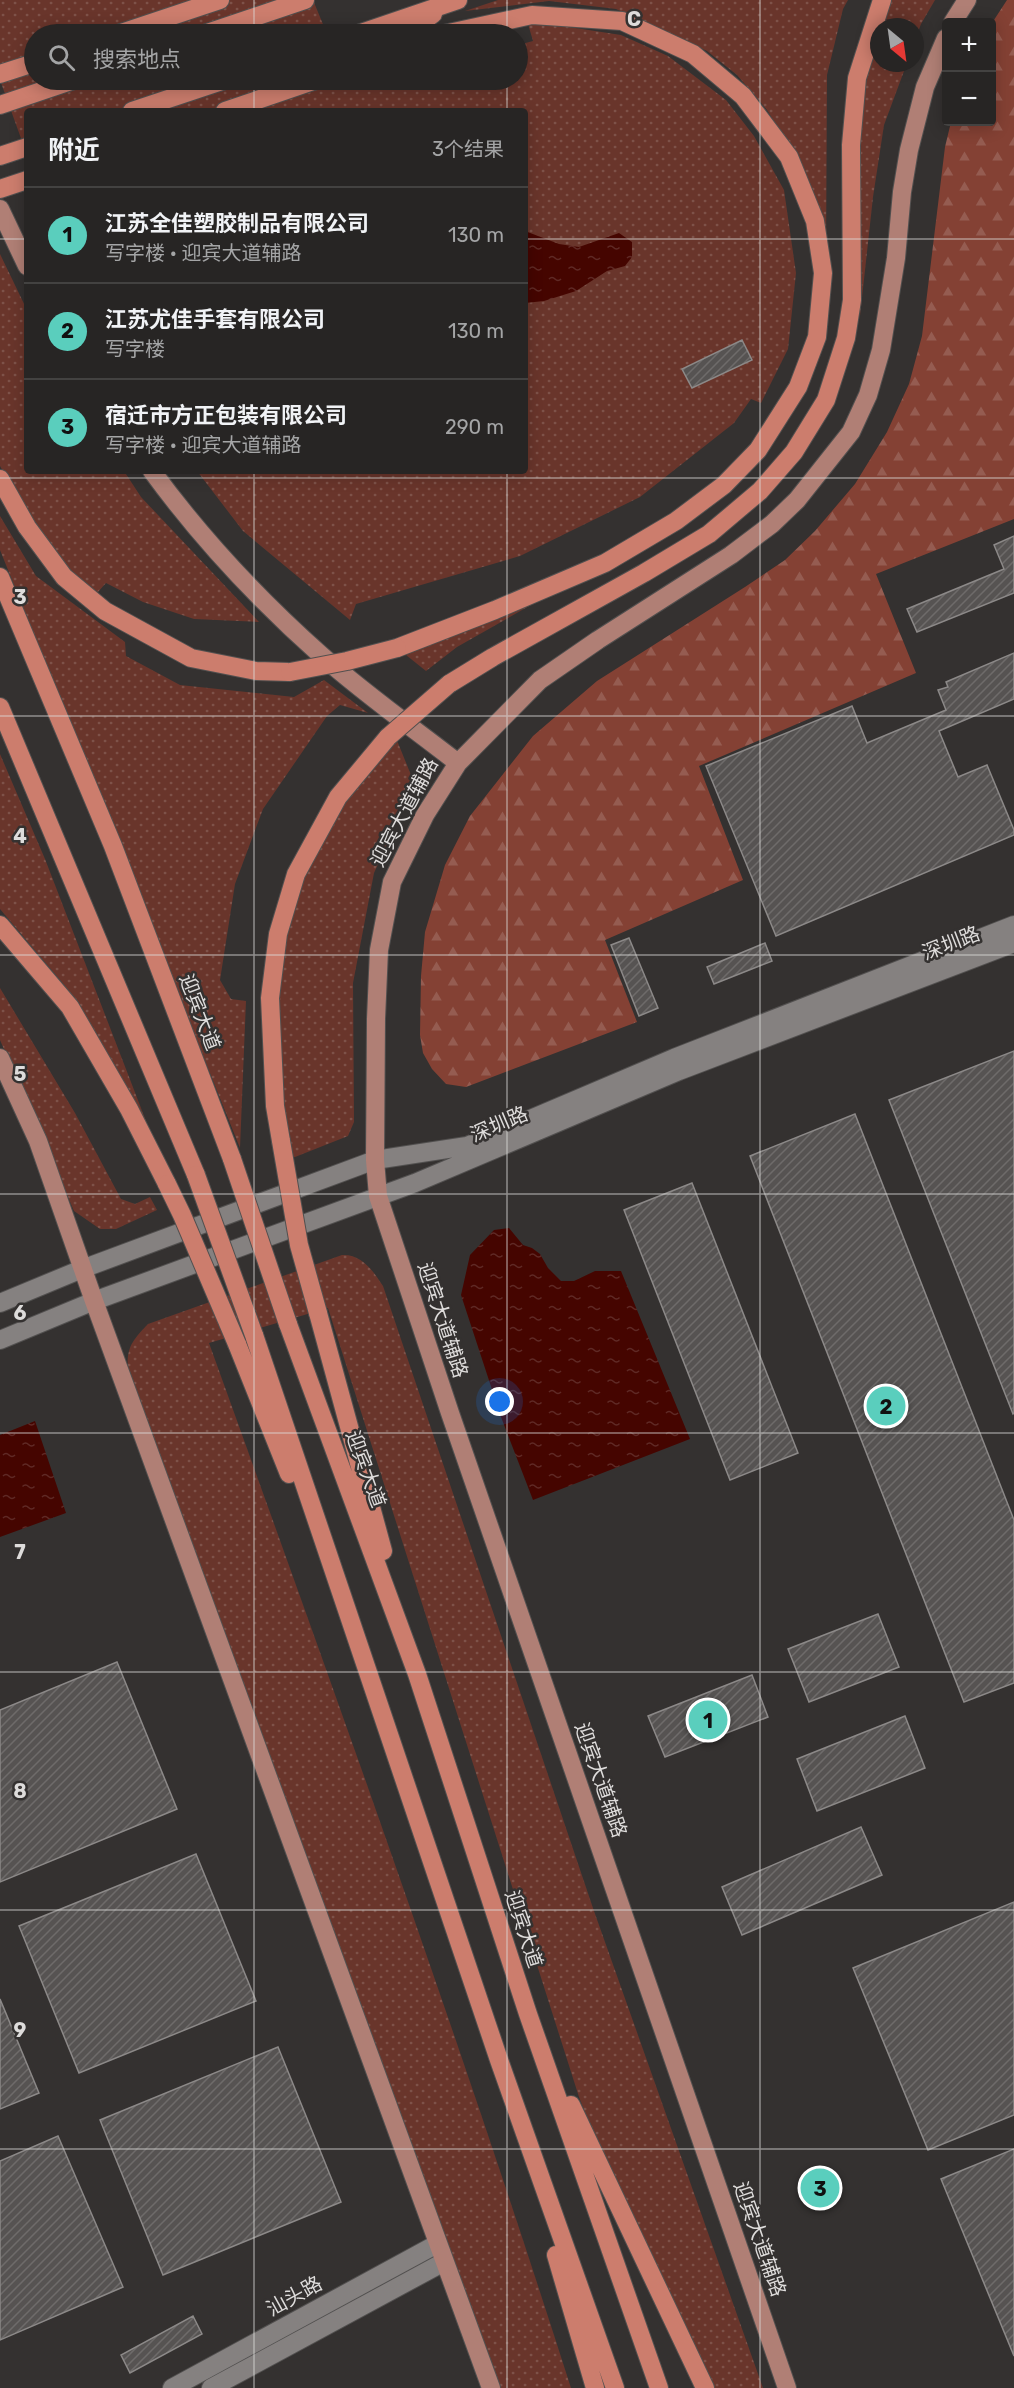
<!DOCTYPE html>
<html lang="zh">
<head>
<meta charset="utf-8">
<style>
  body { margin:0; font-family:Rubik,"Noto Sans SC",sans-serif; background:#333131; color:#f1f3f6 }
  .controls { position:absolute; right:18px; top:18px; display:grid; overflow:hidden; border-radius:6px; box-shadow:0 3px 15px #0003 }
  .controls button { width:54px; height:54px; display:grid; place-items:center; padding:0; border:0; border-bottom:2px solid #434241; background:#272524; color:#f1f3f6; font:30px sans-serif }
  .compass { position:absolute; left:870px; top:18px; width:54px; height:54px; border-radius:50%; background:#272524; box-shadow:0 3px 15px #0003; rotate:151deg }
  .you { position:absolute; left:500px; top:1402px; width:21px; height:21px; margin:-15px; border:4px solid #fff; border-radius:50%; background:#1a73e8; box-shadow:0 0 0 9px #1a73e833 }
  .badge { display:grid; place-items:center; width:39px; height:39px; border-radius:50%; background:#5acebd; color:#111; font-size:20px; font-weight:700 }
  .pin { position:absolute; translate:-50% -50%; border:3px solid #fff; box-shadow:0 2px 6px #0006 }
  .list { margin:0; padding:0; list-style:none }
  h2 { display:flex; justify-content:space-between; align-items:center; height:78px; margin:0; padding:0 24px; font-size:26px }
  h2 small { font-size:20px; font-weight:400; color:#a4a5a6 }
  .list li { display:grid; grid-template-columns:39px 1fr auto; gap:18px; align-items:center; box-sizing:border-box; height:96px; padding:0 24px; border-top:2px solid #434241 }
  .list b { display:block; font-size:22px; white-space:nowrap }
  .list p { margin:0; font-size:20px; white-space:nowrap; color:#a4a5a6 }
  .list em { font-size:20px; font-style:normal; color:#a4a5a6 }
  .icon { flex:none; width:33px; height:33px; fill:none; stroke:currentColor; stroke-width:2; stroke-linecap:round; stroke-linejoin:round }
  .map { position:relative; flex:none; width:1014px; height:2388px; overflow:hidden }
  .search { position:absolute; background:#272524; box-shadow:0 3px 15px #0003; left:24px; top:24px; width:504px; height:66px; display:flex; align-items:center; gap:15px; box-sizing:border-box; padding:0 21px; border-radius:33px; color:#a4a5a6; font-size:22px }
  .panel { position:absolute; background:#272524; box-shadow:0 3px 15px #0003; left:24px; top:108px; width:504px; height:366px; border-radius:6px }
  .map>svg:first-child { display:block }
  .grass { fill:url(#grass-dots) }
  .forest { fill:url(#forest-firs) }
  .water { fill:url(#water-ripples) }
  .building { fill:url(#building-hatch); stroke:#8c8988; stroke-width:1.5 }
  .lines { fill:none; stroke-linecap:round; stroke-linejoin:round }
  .minor-casing { stroke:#52504f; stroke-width:20 }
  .major-casing { stroke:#52504f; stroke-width:20 }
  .highway-casing { stroke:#52504f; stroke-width:20 }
  .minor { stroke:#858180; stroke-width:18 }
  .major { stroke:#b07f75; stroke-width:18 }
  .highway { stroke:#cc7d6d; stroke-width:18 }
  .highway-bridge-casing { stroke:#52504f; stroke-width:20; stroke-linecap:butt }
  .highway-bridge { stroke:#cc7d6d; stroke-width:18 }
  .grid { fill:none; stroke:#dedcdb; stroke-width:1.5; stroke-opacity:0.55 }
  .labels { text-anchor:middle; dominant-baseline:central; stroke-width:5; stroke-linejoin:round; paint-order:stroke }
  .street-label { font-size:20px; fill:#dedcdb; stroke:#343130 }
  .grid-label { font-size:20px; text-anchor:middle; font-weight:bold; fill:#dedcdb; stroke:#343130; stroke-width:5; stroke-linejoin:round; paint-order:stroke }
</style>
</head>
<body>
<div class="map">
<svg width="1014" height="2388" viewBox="0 0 1014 2388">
  <defs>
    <pattern id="grass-dots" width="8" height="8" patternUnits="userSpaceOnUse" patternTransform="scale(1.5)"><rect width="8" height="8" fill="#69352b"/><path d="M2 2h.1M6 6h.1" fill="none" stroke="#7e5249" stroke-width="1.8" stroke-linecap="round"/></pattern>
    <pattern id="forest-firs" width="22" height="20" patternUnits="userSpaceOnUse" patternTransform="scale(1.5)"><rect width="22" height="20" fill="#844134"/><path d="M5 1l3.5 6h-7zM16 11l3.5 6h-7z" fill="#955c51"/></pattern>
    <pattern id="water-ripples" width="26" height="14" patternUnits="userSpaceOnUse" patternTransform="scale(1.5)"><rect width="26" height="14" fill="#450500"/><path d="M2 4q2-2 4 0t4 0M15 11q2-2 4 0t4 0" fill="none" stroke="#5f2925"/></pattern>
    <pattern id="building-hatch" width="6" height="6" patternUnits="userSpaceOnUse" patternTransform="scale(1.5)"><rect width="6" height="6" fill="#565352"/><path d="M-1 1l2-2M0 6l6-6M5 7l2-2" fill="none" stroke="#6e6b6a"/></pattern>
  </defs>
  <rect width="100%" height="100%" fill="#343130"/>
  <!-- grass -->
  <path class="grass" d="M0,0H313L327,34H34V80H346L351,90L390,80H518V45L533,41L528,24L569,27L621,35L668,56L726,100L754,136L784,190L796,273L788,349L761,403L751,399L734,423L640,497L520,556L356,604L350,620L243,531L197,471H525V111H27V155L0,80Z
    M498,0H848L843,9L827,75L826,263L796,158L767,110L737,75L707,51L616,9L549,1L465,11Z
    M887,0H935L921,24L915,40V27H879V63H907L884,125L873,197L860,316L856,210L861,77Z
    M0,254L27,310V471H124L141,497L259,622L194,619L143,602L106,583L97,593L60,561L25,511L0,466Z
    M0,516L36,576L125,642L126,656L180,685L294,697L324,680L368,713L340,705L327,716L263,809L235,884L220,980L231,999L246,1001L240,1148L0,550Z
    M568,584L457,647L426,671L401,651Z
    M396,738L411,775V791L374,873L353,983L354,1122L348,1136L290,1159L278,1078L281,946L302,873L340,804Z
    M0,754L45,859L151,1134L65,986L0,909Z
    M0,988L75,1113L121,1199L135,1204L150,1197L157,1210L116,1229H100L74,1211L0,1040Z
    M342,1255C362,1254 373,1271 383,1286L594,1911L763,2388H712L611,2180L579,2097L328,1308L209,1343C334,1690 459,2037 571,2388H501L128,1370C126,1347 133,1340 148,1324Z"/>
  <!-- forest -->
  <path class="forest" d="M1007,0H1014V519L876,574L916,673L699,766L743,880L605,940L637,1022L466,1087L446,1084L432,1069L423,1053L420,1035L421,976L425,932L445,865L470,816L533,736L597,681L745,587L785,560L815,531L855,484L887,432L909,384L922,336L945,147L951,122H992V23Z"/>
  <!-- water -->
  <path class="water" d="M525,231L559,244L579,247L619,233L632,242V257L625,266L607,271L576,291L544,301L525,303Z
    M509,1228L523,1245L532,1248L540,1254L548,1268L561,1281H574L595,1271H621L690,1439L533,1500L501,1417L461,1295L470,1255L494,1230Z
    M35,1421L66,1513L0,1537V1435Z"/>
  <!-- building -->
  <path class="building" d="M742,340L752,360L692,388L682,369Z
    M1014,536V593L917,632L907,609L1004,569L994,545Z
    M1014,653V699L939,731L958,777L987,765L1014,830V835L776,936L706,766L852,706L867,743L946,710L938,690L948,687L946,682Z
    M629,938L658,1008L639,1016L611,945Z
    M765,943L772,961L714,984L707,967Z
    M1014,1051V1413L1013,1414L889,1100Z
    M855,1114L1014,1520V1683L964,1702L750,1156Z
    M692,1183L798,1453L730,1480L624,1210Z
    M878,1614L899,1667L809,1702L788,1649Z
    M117,1662L177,1809L0,1882V1710Z
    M752,1675L768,1717L665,1757L648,1716Z
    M905,1716L925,1768L817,1811L797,1759Z
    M861,1827L882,1875L742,1935L722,1887Z
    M196,1854L256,2001L79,2073L19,1926Z
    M1014,1902V2115L928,2150L853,1968Z
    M0,1999L39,2093L0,2109Z
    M278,2047L341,2202L163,2275L100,2120Z
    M58,2136L123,2287L0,2340V2161Z
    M1014,2149V2356L941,2179Z
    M193,2316L202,2334L130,2373L121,2355Z"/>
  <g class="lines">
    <defs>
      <path id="minor" d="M0,1303L82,1269L375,1160L467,1146L674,1058L1014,925
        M0,1340L94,1301L415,1183L679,1071L1014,943
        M172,2388L437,2244
        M211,2388L444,2262"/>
      <path id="major" d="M953,22L967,0
        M0,209L27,266
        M152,471C201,538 260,601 322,656C365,694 413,728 458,763L425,815L392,882L379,950L376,1019L375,1160L378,1196L450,1413L787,2388
        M458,763L540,680L598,640L731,555L772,524L797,500L851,432L868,395L881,350L896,258L902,192L909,150L925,87L946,38
        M0,1058L38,1141L94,1301L491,2388"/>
      <path id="highway" d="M118,34L220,0
        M204,34L305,0
        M358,34L458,0
        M406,34L433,14
        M0,74L34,63
        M0,105L74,80
        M132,111L225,80
        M225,111L316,80
        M0,156L27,147
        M0,189L27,180
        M0,479L27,527L64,577L105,611L191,658L256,671L290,672
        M0,577L113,846L232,1159
        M397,648L495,610L605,563L676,521L724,485L758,450L798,387L817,337L823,273L815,221L789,157L743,96L693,54L622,21L532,15L444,34
        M449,684L493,657L644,573L709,534L760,491L794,452L826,400L846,338L852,300L851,145L857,78L882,0
        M0,707L196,1175
        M0,925L70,1007L129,1109L167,1184
        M281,1141L275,1106L270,998L278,934L296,874L338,797L388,737
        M318,1313L383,1551
        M288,1324L417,1674L528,2014L659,2388
        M254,1335L499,2060L615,2388
        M237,1344L289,1474
        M571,2105L705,2388
        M556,2255L595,2388"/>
    </defs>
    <!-- minor casing -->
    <use href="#minor" class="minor-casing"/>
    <!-- major casing -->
    <use href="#major" class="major-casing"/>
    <!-- highway casing -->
    <use href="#highway" class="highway-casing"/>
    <!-- minor -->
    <use href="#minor" class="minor"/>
    <!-- major -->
    <use href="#major" class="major"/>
    <!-- highway -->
    <use href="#highway" class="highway"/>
    <defs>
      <path id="highway-bridge" d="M290,672L347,661L397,648
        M388,737L449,684
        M281,1141L299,1245L318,1313
        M232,1159L288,1324
        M196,1175L254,1335
        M167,1184L182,1215L237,1344"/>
    </defs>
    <!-- highway-bridge casing -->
    <use href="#highway-bridge" class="highway-bridge-casing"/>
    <!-- highway-bridge -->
    <use href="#highway-bridge" class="highway-bridge"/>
  </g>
  <!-- grid -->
  <path class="grid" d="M254,0V34M507,0V34M760,0V2388M254,80V111M507,80V111M0,239H27M525,239H1014M254,471V2388M507,471V2388M0,478H1014M0,716H1014M0,955H1014M0,1194H1014M0,1433H1014M0,1672H1014M0,1910H1014M0,2149H1014"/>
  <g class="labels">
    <!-- street labels -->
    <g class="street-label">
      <text transform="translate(404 812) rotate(-62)">迎宾大道辅路</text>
      <text transform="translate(951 943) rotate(-21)">深圳路</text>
      <text transform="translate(200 1012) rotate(69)">迎宾大道</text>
      <text transform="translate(499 1124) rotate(-23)">深圳路</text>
      <text transform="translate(443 1320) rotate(72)">迎宾大道辅路</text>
      <text transform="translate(366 1469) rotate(70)">迎宾大道</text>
      <text transform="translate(601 1780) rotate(71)">迎宾大道辅路</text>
      <text transform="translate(524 1929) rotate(72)">迎宾大道</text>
      <text transform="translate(760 2239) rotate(71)">迎宾大道辅路</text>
      <text transform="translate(294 2296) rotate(-29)">汕头路</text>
    </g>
  </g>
  <g class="grid-label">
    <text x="634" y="26">C</text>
    <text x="20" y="604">3</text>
    <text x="20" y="843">4</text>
    <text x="20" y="1081">5</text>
    <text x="20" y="1320">6</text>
    <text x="20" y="1559">7</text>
    <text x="20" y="1798">8</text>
    <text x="20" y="2037">9</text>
  </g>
</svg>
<div class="controls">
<button>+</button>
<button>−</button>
</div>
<svg class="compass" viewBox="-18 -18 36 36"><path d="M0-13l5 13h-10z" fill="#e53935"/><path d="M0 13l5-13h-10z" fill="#a4a5a6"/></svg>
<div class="you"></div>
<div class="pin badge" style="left:708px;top:1720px">1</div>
<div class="pin badge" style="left:886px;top:1406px">2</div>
<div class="pin badge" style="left:820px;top:2188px">3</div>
<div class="search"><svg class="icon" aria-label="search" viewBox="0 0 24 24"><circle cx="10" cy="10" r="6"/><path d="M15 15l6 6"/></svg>搜索地点</div>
<section class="panel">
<h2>附近<small>3个结果</small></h2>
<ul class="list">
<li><span class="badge">1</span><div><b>江苏全佳塑胶制品有限公司</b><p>写字楼 · 迎宾大道辅路</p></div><em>130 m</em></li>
<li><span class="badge">2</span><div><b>江苏尤佳手套有限公司</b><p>写字楼</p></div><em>130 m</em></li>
<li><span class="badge">3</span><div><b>宿迁市方正包装有限公司</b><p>写字楼 · 迎宾大道辅路</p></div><em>290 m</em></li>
</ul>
</section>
</div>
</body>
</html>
